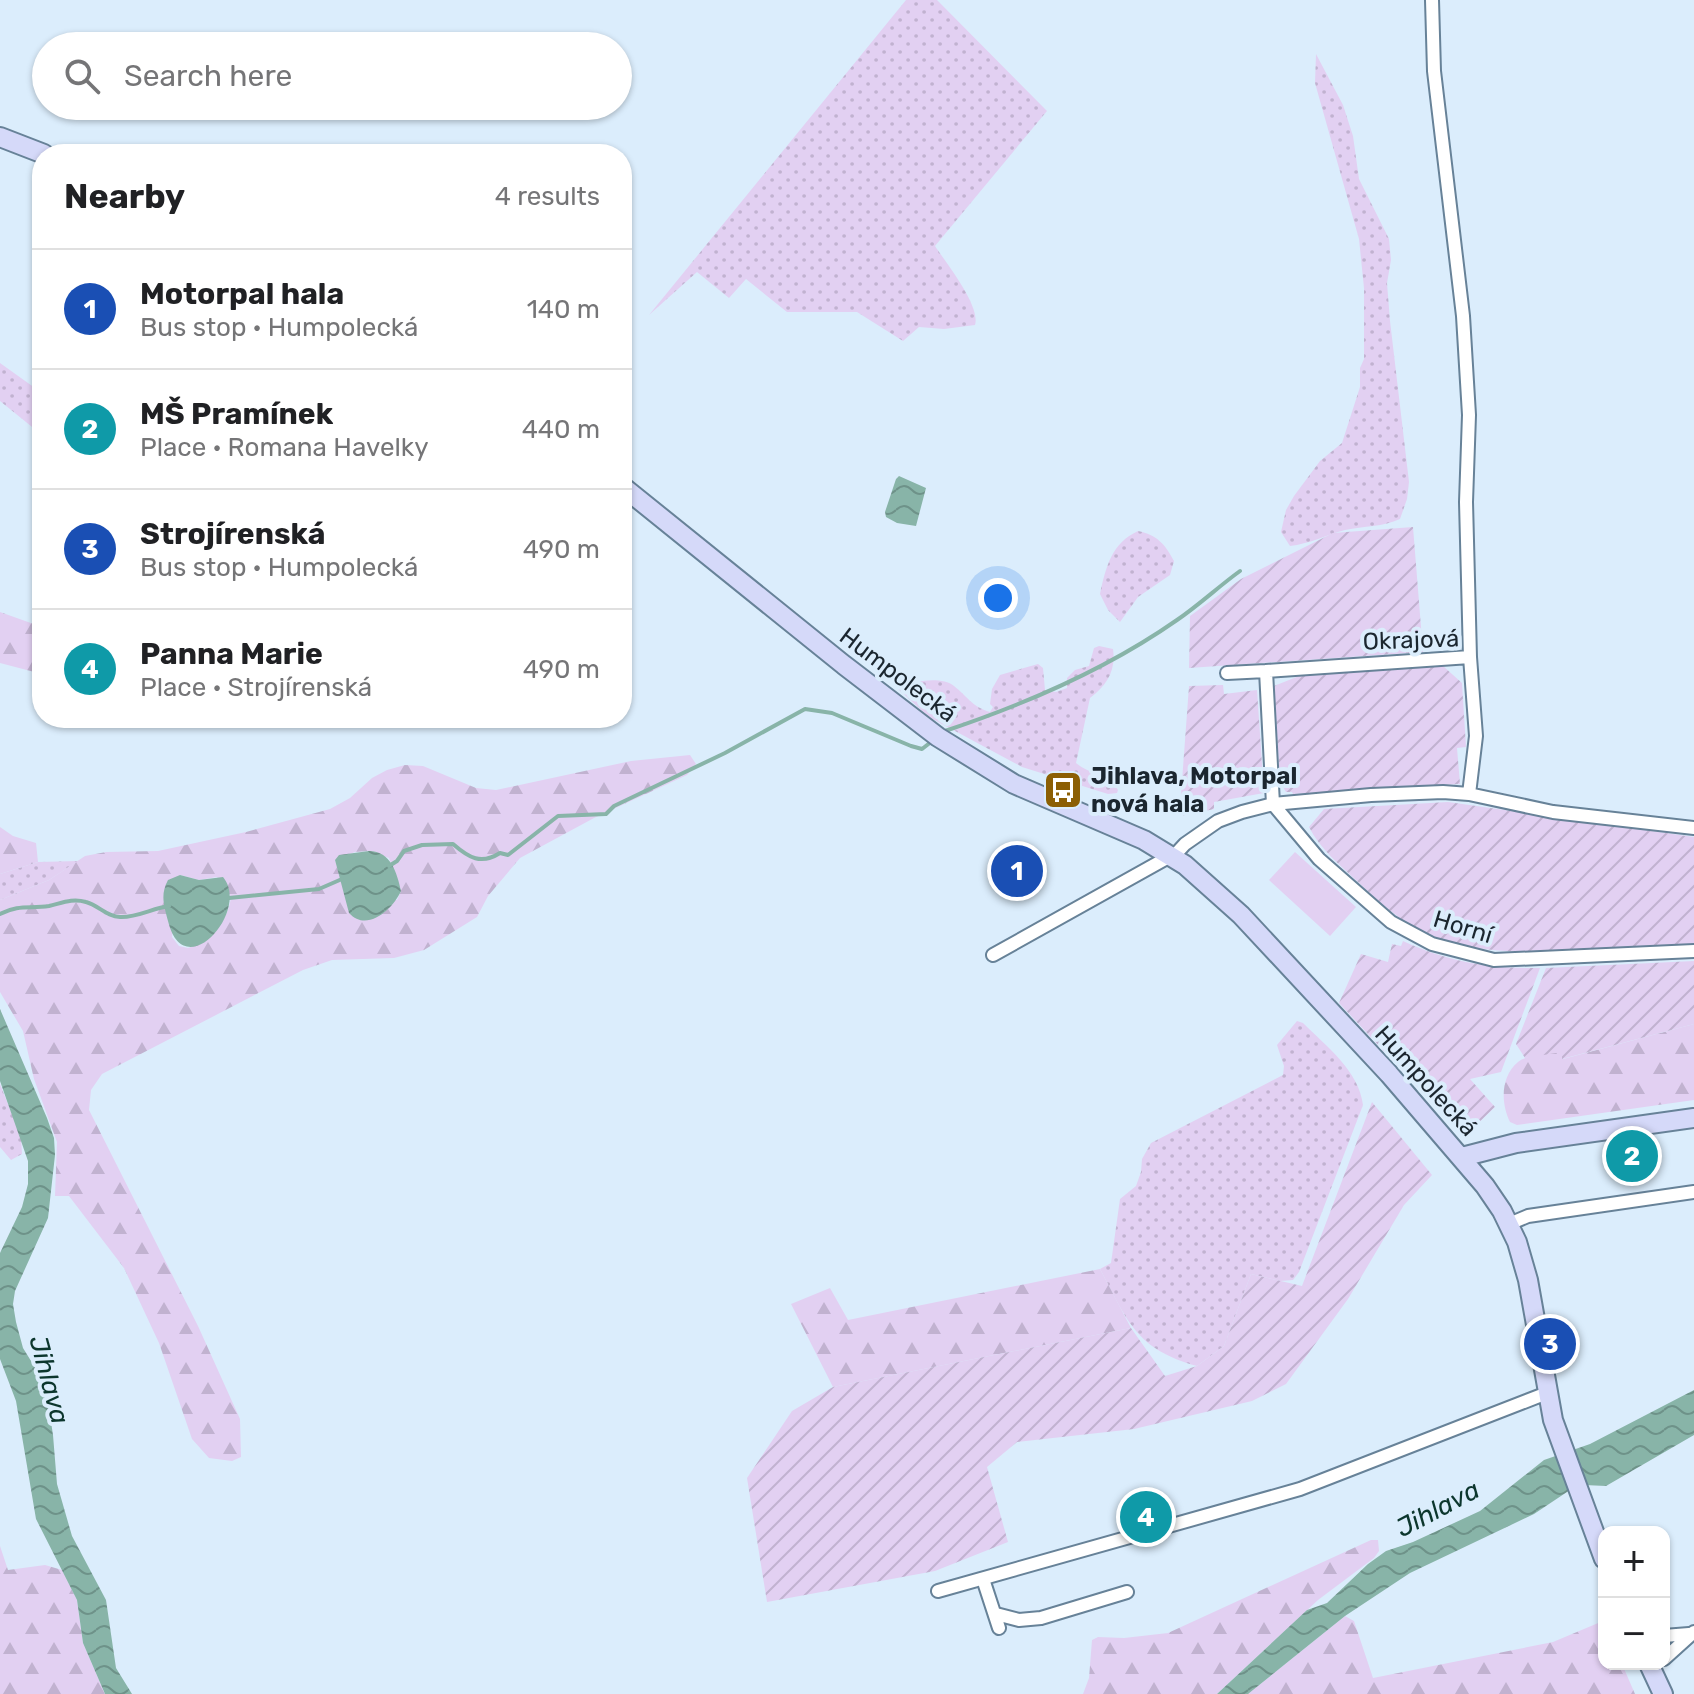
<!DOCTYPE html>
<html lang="en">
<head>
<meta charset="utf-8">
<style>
  body { margin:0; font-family:Rubik,sans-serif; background:#f2f2f2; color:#202124 }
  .controls { position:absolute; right:24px; bottom:24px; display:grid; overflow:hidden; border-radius:16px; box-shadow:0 2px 6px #0004 }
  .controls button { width:72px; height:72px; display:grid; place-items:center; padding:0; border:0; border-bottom:2px solid #e0e0e0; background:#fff; color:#202124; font:40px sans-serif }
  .you { position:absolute; left:998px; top:598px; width:28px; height:28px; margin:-20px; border:6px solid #fff; border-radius:50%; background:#1a73e8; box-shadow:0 0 0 12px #1a73e833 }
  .badge { display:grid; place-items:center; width:52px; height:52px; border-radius:50%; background:#0b8043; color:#fff; font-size:26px; font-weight:700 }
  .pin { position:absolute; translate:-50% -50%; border:4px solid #fff; box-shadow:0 2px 8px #0006 }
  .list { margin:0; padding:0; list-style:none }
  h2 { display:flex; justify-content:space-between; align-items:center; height:104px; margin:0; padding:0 32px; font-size:34px }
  h2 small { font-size:26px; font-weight:400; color:#757577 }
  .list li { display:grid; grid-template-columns:52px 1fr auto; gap:24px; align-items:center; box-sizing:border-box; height:120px; padding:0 32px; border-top:2px solid #e0e0e0 }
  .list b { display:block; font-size:30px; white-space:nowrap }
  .list p { margin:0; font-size:26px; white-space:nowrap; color:#757577 }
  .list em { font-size:26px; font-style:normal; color:#757577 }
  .icon { flex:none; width:44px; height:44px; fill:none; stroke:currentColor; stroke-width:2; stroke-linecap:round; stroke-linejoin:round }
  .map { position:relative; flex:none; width:1694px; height:1694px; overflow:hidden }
  .search { position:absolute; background:#fff; box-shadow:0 2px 6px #0004; left:32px; top:32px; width:600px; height:88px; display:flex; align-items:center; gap:20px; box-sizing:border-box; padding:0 28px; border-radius:44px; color:#757577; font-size:30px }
  .panel { position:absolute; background:#fff; box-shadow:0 2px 6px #0004; left:32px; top:144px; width:600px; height:584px; border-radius:32px }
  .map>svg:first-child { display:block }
  .grass { fill:url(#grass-dots) }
  .forest { fill:url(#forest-firs); fill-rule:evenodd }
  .park { fill:#e2d0f2 }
  .garden { fill:url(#garden-furrows) }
  .water { fill:url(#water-waves) }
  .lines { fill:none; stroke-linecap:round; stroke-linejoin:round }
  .stream { stroke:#88b4a8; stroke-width:4 }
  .street-casing { stroke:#678298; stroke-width:16 }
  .secondary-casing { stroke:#678298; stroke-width:22 }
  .street { stroke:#fff; stroke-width:12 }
  .secondary { stroke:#d5d9f9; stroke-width:18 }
  .labels { text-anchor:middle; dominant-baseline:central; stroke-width:8; stroke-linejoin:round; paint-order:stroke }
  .street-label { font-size:24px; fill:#1b262f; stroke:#dbedfc }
  .poi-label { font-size:24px; font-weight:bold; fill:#1b262f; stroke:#dbedfc; text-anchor:start }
  .water-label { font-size:26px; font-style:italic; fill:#0c362d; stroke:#dbedfc }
</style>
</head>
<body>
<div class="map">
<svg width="1694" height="1694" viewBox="0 0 1694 1694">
  <defs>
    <pattern id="grass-dots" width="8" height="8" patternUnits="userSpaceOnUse" patternTransform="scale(2)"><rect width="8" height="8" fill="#e2d0f2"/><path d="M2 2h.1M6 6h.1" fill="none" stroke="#c1b2d0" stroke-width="1.8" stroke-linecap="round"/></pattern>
    <pattern id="forest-firs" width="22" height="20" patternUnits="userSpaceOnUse" patternTransform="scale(2)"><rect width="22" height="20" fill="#e2d0f2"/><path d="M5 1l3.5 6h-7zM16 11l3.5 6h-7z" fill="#c1b2d0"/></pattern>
    <pattern id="garden-furrows" width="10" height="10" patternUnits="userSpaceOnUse" patternTransform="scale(2)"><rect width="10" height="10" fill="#e2d0f2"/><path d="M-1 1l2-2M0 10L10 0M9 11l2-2" fill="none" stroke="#c1b2d0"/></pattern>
    <pattern id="water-waves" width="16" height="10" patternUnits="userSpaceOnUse" patternTransform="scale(2)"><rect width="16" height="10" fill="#88b4a8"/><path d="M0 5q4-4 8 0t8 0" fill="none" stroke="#6e9289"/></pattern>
  </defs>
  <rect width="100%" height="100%" fill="#dbedfc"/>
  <!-- grass -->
  <path class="grass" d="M906,0H937L1047,111L935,246C946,263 981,306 975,325L944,329L919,327L903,341L857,312H787L746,279L729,298L697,272L649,315Z
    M1316,54L1343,105L1353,136L1359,179L1389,239L1391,260L1387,283L1390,321L1409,482L1407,499L1400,519C1383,527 1364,526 1345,530C1326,535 1309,544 1290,546L1281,532L1286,510L1294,496L1320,461L1342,443L1360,387V368L1364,359V288L1359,239L1315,83Z
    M0,363L42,393V435L0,401Z
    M1138,531C1157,535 1165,544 1174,561L1170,575L1138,597L1120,622L1108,610L1100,594C1106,566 1112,543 1138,531Z
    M1099,646L1113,649C1116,671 1107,685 1090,698L1076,763C1090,775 1109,774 1118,790L1117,793L1108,794L1022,767L929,717L896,687C910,682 941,675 954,686C967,696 972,707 990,712L993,707L990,704L992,689L1000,675L1038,664L1043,668L1045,690L1056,692L1067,688V678L1075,670L1089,666L1094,648Z
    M258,718H319L334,725L306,726Z
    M78,861L49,880L0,900V874L38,862Z
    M1297,1021L1303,1023C1327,1047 1359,1071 1363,1105L1299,1272L1293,1280L1280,1281L1251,1274L1224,1346L1197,1366C1136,1349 1128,1322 1100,1269L1111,1263L1120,1199L1136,1186L1141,1172L1142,1159L1151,1143L1283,1075L1284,1066L1277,1045Z
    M0,1084L21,1137L22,1154L11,1160L0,1147Z"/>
  <!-- forest -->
  <path class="forest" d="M0,612L42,627V674L0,663Z
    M690,755L696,764L687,775L594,818L520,858L488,896L477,917L424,950L394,958L332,960L303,970L102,1074L91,1090L89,1110L198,1326L240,1419L241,1457L232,1461L209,1458L192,1439L159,1343L124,1268L69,1196H55L57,1142L34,1079L23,1031L0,992V900L49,880L85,856L106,852L158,851L246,832L330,809L350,798L372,778L387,770L405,765L423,766L476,788L496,790L631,761ZM369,851L389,858L401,891L397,900L341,879L335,860L355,852ZM180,875L199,880L217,877L231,897C228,921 211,941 188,948L179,946L172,937Z
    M0,827L13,836L36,843L38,862L0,874Z
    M1694,1024V1100L1517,1125L1510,1122C1501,1104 1500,1077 1518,1062C1528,1054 1549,1054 1562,1051L1563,1059Z
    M1100,1269L1131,1328L833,1387L791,1304L830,1288L848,1320Z
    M1371,1540H1378L1379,1551L1374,1558L1318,1600L1217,1694H1083L1089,1678L1092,1640L1098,1637L1124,1638L1168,1633Z
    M0,1546L8,1570L45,1565L62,1570L77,1600L83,1643L105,1694H0Z
    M1345,1616L1354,1621L1373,1678L1553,1642L1603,1621L1604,1664H1622L1635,1694H1248Z"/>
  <!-- park -->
  <path class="park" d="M1295,852L1356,907L1330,936L1269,880Z"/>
  <!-- garden -->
  <path class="garden" d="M1413,527L1423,652L1189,668L1190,616L1241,579L1333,533Z
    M1443,666L1462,683L1466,747L1457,748L1460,784L1293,794L1292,792H1286L1280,782L1274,686L1299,676Z
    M1223,685L1224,694L1257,690L1264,793L1214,802V809L1183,816L1181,795L1189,686Z
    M1448,802L1694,837V944C1620,948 1485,966 1420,931C1397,918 1377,900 1358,882C1340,865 1320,849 1309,827L1324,809Z
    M1403,941C1448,962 1492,969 1540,968L1501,1072L1470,1079L1495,1107L1464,1137L1339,1003L1361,954L1388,962L1392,944L1401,946Z
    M1694,961V1024L1562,1059V1052L1525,1058L1516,1044L1546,968Z
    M1372,1102L1432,1175L1404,1205L1348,1299L1286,1384L1252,1401L1134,1429L1017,1442L987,1467L1008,1542L935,1571L767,1602L747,1478L792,1411L833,1387L1131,1328L1165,1376L1197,1366L1224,1346L1251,1274L1302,1286Z"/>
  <!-- water -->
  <path class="water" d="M899,476L926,488L916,526L897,523L886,517L885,512L896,479Z
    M369,851C391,851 397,873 401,891C393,909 367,933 349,913L335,860L339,855Z
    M180,875L199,880L223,877C251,910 184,987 168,921C164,905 160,895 168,880Z
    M0,1009L47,1118L54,1138L55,1155L48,1218L15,1291L13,1304L16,1322L23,1348L36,1369L47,1396L53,1435L57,1484L72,1536L106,1600L116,1668L132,1694H105L83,1643L77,1600L36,1519L16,1401L0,1359V1253L22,1207L28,1184V1161L0,1081Z
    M1694,1390V1435L1606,1486L1584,1485L1570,1490L1534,1514L1410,1573L1345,1616L1248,1694H1217L1307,1610L1327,1603L1368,1564L1386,1551L1413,1542L1480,1511L1544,1460L1590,1444Z"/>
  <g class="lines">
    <!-- stream -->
    <path class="stream" d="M945,731C1026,704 1107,669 1177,620C1199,605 1218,587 1240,571
      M389,866L397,861L404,851L422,845L453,844C469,858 481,865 500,853L508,855L558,816L606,814L614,806L725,753L805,709L832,713L911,746L922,749L931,742
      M229,898L319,889L342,879
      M0,914C19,904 30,909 49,906C62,903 72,898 86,902C98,905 107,917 120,917C136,918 153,908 169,906"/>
    <defs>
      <path id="street" d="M1432,0L1434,71L1463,316L1469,415L1466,502L1470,657
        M1227,673L1266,671
        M1469,794L1476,736L1470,657L1266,671L1273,804L1319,859L1391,922L1432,944L1494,960L1694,951
        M993,955L1165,859L1173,857L1185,844L1218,821L1242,812L1273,804L1371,795L1443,792L1469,794L1553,812L1694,828
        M1509,1224L1528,1216L1694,1192
        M983,1579L999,1628
        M938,1591L1300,1489L1547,1393
        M996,1614L1019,1620L1041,1618L1127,1592
        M1664,1636L1689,1634
        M1664,1659L1694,1632"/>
      <path id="secondary" d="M0,137L44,154
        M622,486L844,665L938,737L1014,784L1144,840L1185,865L1241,915L1389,1074L1485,1186L1502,1211L1517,1242L1528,1280L1553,1420L1604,1559
        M1462,1157L1516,1143L1694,1118
        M1649,1664L1663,1694"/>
    </defs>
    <!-- street casing -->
    <use href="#street" class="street-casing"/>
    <!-- secondary casing -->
    <use href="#secondary" class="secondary-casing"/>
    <!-- street -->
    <use href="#street" class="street"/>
    <!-- secondary -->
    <use href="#secondary" class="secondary"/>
  </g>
  <!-- icons -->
  <defs>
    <symbol id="bus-square" viewBox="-11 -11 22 22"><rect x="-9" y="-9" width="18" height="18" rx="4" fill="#8c5f04" stroke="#dbedfc"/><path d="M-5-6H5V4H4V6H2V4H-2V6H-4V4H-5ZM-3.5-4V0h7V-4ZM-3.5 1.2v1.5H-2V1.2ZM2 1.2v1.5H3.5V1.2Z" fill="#fff"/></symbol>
  </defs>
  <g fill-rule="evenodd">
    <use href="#bus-square" x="1041" y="768" width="44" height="44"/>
  </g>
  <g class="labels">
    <!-- street labels -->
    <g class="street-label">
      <text transform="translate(1411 640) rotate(-2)">Okrajová</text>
      <text transform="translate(898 675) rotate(37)">Humpolecká</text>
      <text transform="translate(1463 927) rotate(17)">Horní</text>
      <text transform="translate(1426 1081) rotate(48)">Humpolecká</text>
    </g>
    <!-- poi labels -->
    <g class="poi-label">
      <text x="1091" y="776">Jihlava, Motorpal<tspan x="1091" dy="28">nová hala</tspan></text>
    </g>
    <!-- water labels -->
    <g class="water-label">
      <text transform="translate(49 1380) rotate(75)">Jihlava</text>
      <text transform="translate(1438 1509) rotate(-28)">Jihlava</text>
    </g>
  </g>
</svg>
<div class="controls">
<button>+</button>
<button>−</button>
</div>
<div class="you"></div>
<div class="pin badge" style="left:1017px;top:871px;background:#1a4fb4">1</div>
<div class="pin badge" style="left:1632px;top:1156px;background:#0f9aa8">2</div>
<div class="pin badge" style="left:1550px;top:1344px;background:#1a4fb4">3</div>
<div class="pin badge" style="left:1146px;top:1517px;background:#0f9aa8">4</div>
<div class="search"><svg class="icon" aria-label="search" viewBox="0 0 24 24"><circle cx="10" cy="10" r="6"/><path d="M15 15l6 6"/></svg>Search here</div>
<section class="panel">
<h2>Nearby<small>4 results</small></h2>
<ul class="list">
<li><span class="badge" style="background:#1a4fb4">1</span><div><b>Motorpal hala</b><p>Bus stop · Humpolecká</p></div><em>140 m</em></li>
<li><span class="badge" style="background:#0f9aa8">2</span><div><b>MŠ Pramínek</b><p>Place · Romana Havelky</p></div><em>440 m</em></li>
<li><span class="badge" style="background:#1a4fb4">3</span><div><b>Strojírenská</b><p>Bus stop · Humpolecká</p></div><em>490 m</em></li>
<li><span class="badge" style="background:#0f9aa8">4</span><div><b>Panna Marie</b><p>Place · Strojírenská</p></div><em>490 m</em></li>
</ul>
</section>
</div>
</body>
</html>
